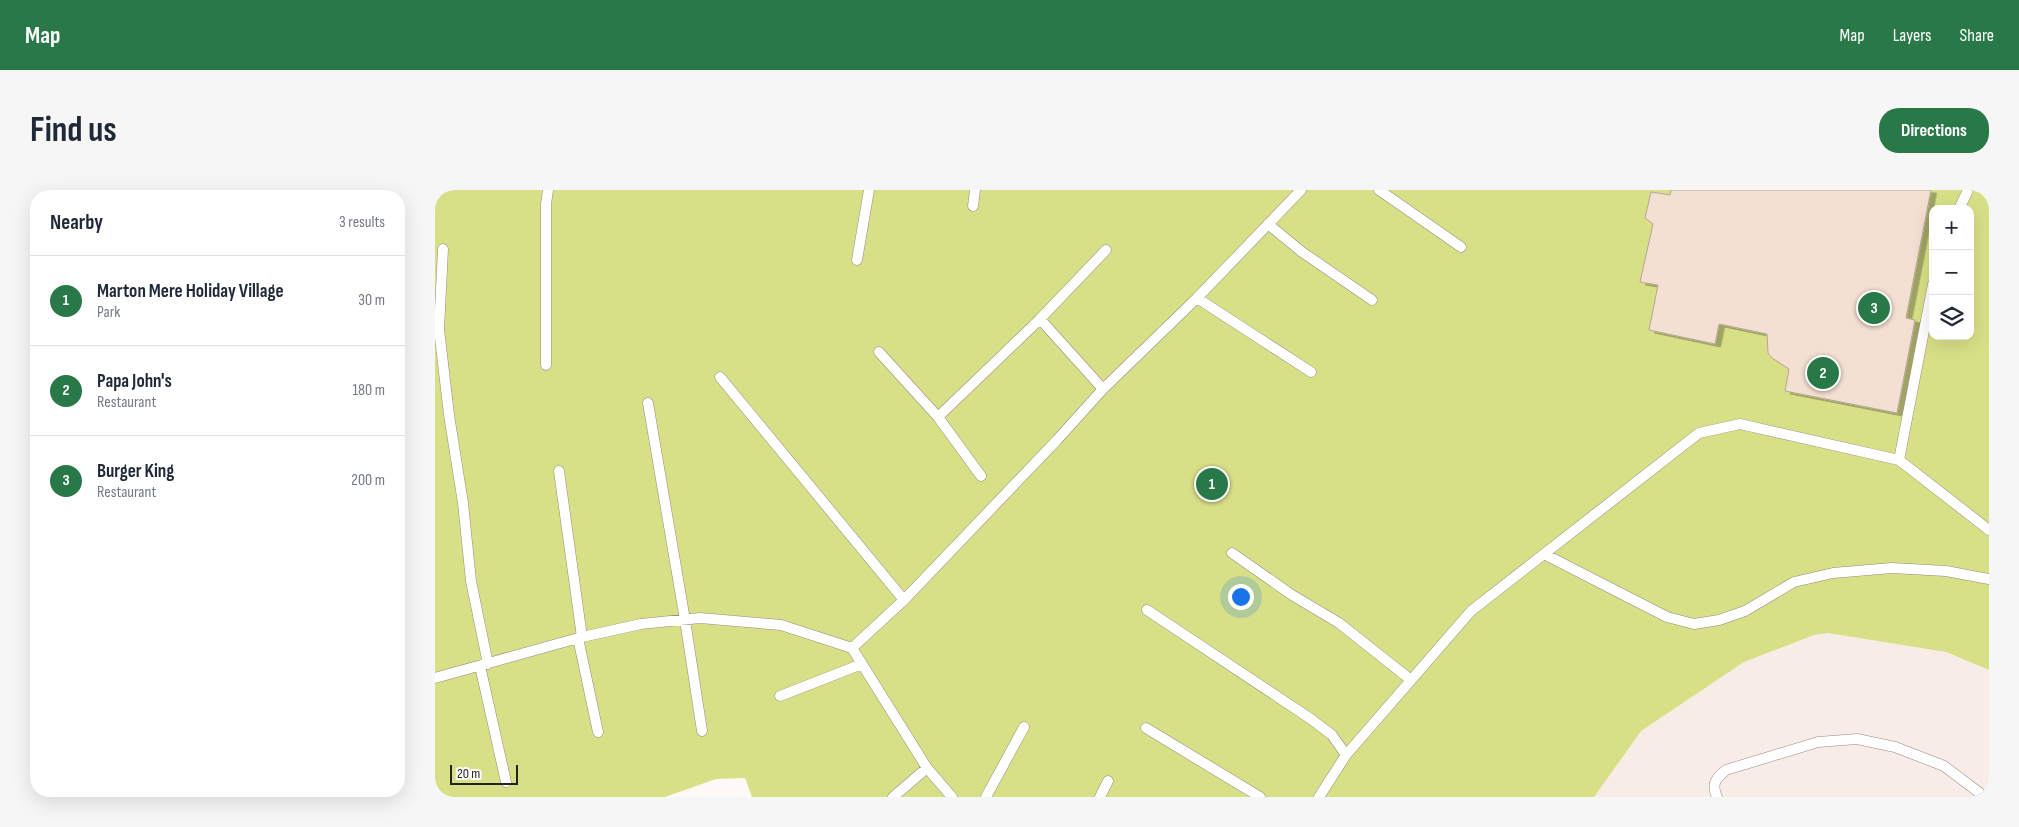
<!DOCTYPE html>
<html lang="en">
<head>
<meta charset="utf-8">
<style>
  body { margin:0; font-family:"Sofia Sans Condensed",sans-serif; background:#f6f6f7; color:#1f2937 }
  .controls { position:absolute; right:15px; top:15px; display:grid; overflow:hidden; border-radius:10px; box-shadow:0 5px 20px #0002 }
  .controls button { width:45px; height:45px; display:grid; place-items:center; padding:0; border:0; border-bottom:1px solid #e0e1e3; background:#fff; color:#1f2937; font:25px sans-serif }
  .scale { position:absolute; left:15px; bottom:12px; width:68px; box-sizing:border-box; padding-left:5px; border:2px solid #29211d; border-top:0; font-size:14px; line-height:18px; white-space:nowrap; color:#29211d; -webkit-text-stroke:4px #fff; paint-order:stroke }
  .you { position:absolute; left:805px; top:406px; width:18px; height:18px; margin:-12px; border:4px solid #fff; border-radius:50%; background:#1a73e8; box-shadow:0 0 0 8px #1a73e833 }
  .badge { display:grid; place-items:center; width:32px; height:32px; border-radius:50%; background:#287848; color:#fff; font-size:16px; font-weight:700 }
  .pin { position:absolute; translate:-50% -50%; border:2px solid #fff; box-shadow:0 1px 5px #0006 }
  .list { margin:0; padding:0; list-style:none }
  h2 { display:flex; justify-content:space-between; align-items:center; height:65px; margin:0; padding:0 20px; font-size:21px }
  h2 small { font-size:16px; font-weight:400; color:#747a83 }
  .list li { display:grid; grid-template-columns:32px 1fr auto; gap:15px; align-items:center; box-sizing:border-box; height:90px; padding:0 20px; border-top:1px solid #e0e1e3 }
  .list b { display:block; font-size:19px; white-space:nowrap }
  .list p { margin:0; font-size:16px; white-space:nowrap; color:#747a83 }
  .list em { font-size:16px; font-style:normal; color:#747a83 }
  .icon { flex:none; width:28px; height:28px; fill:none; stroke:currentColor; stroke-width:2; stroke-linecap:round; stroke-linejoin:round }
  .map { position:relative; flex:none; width:1554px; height:607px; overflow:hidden; border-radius:20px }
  header { display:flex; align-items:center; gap:30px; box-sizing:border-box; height:70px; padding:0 25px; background:#287848; color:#fff }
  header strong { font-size:24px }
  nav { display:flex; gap:28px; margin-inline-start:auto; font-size:18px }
  .intro { display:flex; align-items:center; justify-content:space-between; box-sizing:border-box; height:120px; padding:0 30px }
  h1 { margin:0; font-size:35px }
  .button { padding:12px 22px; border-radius:20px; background:#287848; color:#fff; font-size:18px; font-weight:700 }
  main { display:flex; gap:30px; padding:0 30px }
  aside { flex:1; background:#fff; border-radius:20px; box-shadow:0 5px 20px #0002 }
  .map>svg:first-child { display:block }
  .built { fill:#f8ece6 }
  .green { fill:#d8e087; fill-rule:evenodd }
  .building { fill:#f4e0d2; stroke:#b7a497; filter:url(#shadow) }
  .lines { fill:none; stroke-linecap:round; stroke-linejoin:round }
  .service-casing { stroke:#9d887e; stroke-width:11 }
  .service { stroke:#fff; stroke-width:10 }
</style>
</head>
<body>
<header>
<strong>Map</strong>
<nav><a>Map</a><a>Layers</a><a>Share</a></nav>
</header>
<div class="intro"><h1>Find us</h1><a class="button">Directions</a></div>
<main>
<aside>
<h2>Nearby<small>3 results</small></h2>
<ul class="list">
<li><span class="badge">1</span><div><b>Marton Mere Holiday Village</b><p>Park</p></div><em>30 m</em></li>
<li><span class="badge">2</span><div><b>Papa John's</b><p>Restaurant</p></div><em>180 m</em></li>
<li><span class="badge">3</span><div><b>Burger King</b><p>Restaurant</p></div><em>200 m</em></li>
</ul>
</aside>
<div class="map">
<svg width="1554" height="607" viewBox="0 0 1554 607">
  <defs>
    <filter id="shadow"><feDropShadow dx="5.5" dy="3" stdDeviation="0" flood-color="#0004"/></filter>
  </defs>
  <rect width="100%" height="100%" fill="#fef9f7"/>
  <!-- built -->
  <path class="built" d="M1388,442L1511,462L1554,480V607H1145L1198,534L1290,474Z"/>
  <!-- green -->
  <path class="green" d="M0,0H1554V480L1511,462L1393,443L1379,445L1309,472L1206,541L1159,607H317L310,588L281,589L230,607H0ZM1498,19H1535V146H1498Z"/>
  <!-- building -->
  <path class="building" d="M1236,0H1496L1471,128L1480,130L1462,223L1350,201L1354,179L1337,168L1333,163L1332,144L1284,134L1280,154L1214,140L1223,95L1205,92L1218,34L1210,28L1216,2L1235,5Z"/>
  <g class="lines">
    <defs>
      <path id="service" d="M944,0L1026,57
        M538,16L540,0
        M1524,19L1533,0
        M833,34L867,62L937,110
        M8,59L4,139L14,225L28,313L36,391L53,474
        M422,70L434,0
        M762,108L876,182
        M605,129L668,199
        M444,162L503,227L546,286
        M111,175V14L113,0
        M285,187L469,410
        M213,213L250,430L267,541
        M503,227L605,129L671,60
        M1464,270L1498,94
        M124,281L147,447
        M797,363L857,405L904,433L976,490
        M1109,364L1232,427L1259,434L1284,430L1310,421L1359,392L1398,383L1457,378L1511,381L1554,389
        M712,420L876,529L897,545L911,565
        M143,448L163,542
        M417,458L469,410L622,250L668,199L762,108L866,0
        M45,476L71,592
        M0,488L147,447L206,434L265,428L346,435L417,458L492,578L517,607
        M345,506L427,474
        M711,538L825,607
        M458,607L492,578
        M551,607L589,537
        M665,607L673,591
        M884,607L911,565L1036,421L1264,243L1305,234L1464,270L1554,340
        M1282,607C1276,594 1281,588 1291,580L1383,552L1422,549L1460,557L1509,576L1550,607"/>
    </defs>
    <!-- service casing -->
    <use href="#service" class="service-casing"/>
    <!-- service -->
    <use href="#service" class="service"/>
  </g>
</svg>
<div class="controls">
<button>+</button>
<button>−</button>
<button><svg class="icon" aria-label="layers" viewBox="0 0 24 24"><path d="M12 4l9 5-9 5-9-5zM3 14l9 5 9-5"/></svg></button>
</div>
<div class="scale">20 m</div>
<div class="you"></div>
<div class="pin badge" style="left:777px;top:294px">1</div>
<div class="pin badge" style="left:1388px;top:183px">2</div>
<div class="pin badge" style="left:1439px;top:118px">3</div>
</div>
</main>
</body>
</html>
